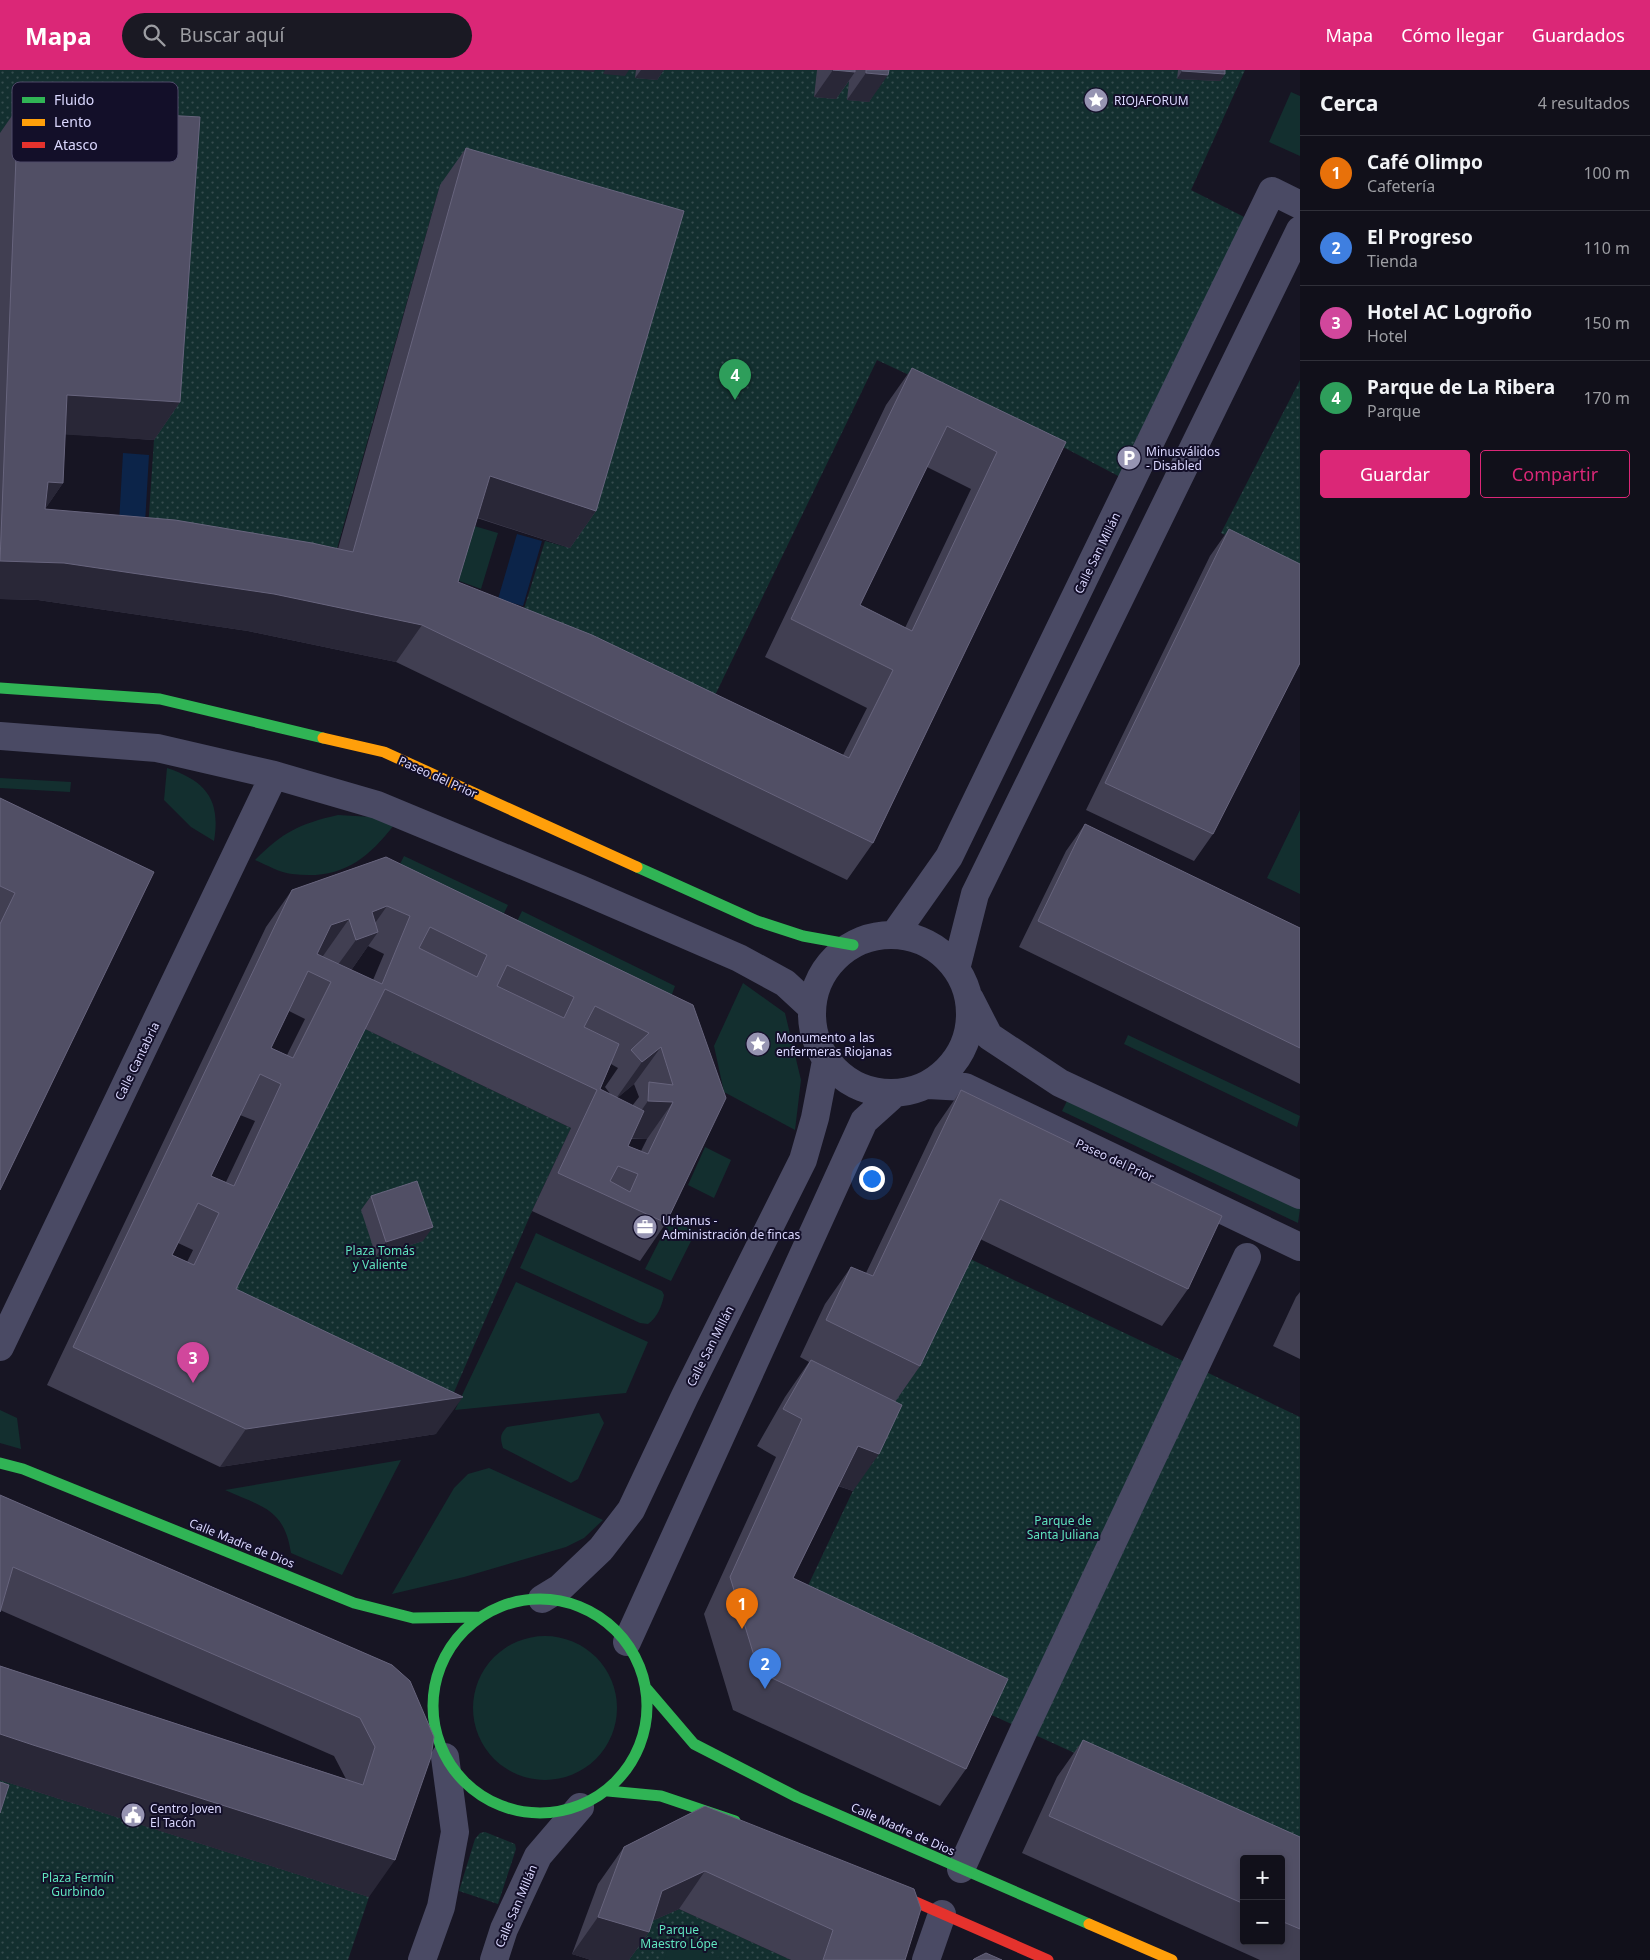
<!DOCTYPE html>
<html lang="es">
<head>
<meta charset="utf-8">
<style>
  body { margin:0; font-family:"Noto Sans",sans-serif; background:#1a1923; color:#f1f3f6 }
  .controls { position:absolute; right:15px; bottom:15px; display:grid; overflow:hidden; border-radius:5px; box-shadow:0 2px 8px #0003 }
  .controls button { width:45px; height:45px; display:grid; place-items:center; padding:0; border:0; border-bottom:1px solid #303039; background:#11101a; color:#f1f3f6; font:25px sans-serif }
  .you { position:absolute; left:871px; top:1108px; width:18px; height:18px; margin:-12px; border:4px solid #fff; border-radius:50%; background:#1a73e8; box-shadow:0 0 0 8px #1a73e833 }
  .badge { display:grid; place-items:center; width:32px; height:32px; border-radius:50%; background:#db2777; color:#fff; font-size:16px; font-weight:700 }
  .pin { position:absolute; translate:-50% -41px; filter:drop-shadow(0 1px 2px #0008) }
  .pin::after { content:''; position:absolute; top:26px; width:18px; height:15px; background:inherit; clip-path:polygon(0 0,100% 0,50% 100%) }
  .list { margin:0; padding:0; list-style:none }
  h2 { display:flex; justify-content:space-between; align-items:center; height:65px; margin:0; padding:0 20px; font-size:21px }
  h2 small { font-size:16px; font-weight:400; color:#9c9da2 }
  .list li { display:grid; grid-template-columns:32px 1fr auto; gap:15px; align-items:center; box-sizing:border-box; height:75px; padding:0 20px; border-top:1px solid #303039 }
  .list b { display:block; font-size:19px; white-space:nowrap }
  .list p { margin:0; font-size:16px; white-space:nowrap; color:#9c9da2 }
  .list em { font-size:16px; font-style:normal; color:#9c9da2 }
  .actions { display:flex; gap:10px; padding:15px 20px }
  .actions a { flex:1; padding:11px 0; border:1px solid #db2777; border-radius:5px; text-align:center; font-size:18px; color:#db2777 }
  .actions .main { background:#db2777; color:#fff }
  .icon { flex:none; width:28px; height:28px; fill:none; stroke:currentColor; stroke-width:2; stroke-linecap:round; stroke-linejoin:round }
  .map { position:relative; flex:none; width:1300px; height:1890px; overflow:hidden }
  header { display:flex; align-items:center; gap:30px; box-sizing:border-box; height:70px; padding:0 25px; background:#db2777; color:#fff }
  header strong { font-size:24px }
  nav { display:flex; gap:28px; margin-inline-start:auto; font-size:18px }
  .search { width:350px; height:45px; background:#1a1923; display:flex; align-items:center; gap:12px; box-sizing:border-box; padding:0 18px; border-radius:28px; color:#9c9da2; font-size:19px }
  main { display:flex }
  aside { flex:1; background:#11101a }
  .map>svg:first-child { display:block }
  .park { fill:url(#park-dots) }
  .garden { fill:#132f2f }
  .water { fill:#0c2449 }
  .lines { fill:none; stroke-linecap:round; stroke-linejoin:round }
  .street { stroke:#4a4a64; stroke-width:28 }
  .fast { stroke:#30b455; stroke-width:11 }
  .slow { stroke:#ff9f0a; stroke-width:11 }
  .jam { stroke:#e5322d; stroke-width:11 }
  .wall { fill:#413f52; fill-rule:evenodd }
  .shaded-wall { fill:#292737 }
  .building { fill:#514f65; stroke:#67647d; fill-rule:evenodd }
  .labels { text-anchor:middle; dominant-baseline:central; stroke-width:4; stroke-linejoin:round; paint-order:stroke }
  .poi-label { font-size:12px; fill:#dbd8ff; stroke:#130f29; text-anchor:start }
  .street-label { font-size:12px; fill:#dbd8ff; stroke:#130f29 }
  .park-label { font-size:12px; fill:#5fe4be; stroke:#130f29 }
  .key { fill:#130f29; stroke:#4f4b69; stroke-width:1 }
  .key-label { font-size:14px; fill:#dbd8ff }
</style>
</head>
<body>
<header>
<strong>Mapa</strong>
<div class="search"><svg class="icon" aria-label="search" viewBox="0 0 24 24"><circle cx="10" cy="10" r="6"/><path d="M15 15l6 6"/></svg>Buscar aquí</div>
<nav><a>Mapa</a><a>Cómo llegar</a><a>Guardados</a></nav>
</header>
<main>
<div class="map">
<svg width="1300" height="1890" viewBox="0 0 1300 1890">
  <defs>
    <pattern id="park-dots" width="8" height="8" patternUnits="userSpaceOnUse" patternTransform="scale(1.25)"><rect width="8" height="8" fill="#132f2f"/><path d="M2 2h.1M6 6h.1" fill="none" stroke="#354c4e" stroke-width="1.8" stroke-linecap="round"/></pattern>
  </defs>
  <rect width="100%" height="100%" fill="#171523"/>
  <!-- park -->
  <path class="park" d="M0,0H1245L1191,120L1256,153L1122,408L1065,378L877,290L705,646L518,558L545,471L570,478L440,115L327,514L147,474L154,370L0,75Z
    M1300,310V501L1221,463Z
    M359,956L571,1058L532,1141L436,1364L210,1256Z
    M964,1186L1300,1347V1786L974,1637L787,1560Z
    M0,1710L369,1827L348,1890H0Z
    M485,1762L515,1774L516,1779L498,1834L459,1821L475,1769L480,1763Z
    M679,1839L791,1890H626L636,1858Z"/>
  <!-- garden -->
  <path class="garden" d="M1291,22L1300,26V86L1269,72Z
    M471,455L498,463L481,519L454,509Z
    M167,698C206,711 221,730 214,771L191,757L164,730Z
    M0,708L71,712L70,722L0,718Z
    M1300,740V824L1267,808Z
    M338,745L372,747L394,755C366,791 340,810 292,804C280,803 267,795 255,790C283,762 299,754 338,745Z
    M404,786L508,835L495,862L391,812Z
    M522,841L675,916L664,946L509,868Z
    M743,913L785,943L801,1010L795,1060L724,1022L714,976Z
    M1128,965L1300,1046L1297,1057L1124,974Z
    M1069,1027L1300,1139L1298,1153L1062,1041Z
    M705,1077L731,1090L714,1128L688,1115Z
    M670,1150L696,1161L671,1211L645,1199Z
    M536,1163L662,1221L664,1225C662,1236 657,1248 648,1254L640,1253L520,1198Z
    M516,1212L648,1272L626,1323L455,1340Z
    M0,1340L17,1348L21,1379L0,1373Z
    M599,1343L604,1353L578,1409L571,1413L503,1378C500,1368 500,1364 507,1357Z
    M401,1390L342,1505L291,1483C284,1438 262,1437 225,1420Z
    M489,1398L603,1450L584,1468L566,1477L464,1507L392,1524L454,1418L468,1404Z
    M473 1638a72 72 0 1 1 144 0a72 72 0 1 1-144 0Z
    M672,1866L726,1890H664Z"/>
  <!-- water -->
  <path class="water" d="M123,383L149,385L145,454L119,453Z
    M517,464L542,471L523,536L498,529Z"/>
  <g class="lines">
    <!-- street -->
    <path class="street" d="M0,666L157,678L274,705L377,735L580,819L739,888L785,913L811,937
      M812 944a79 79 0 1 1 158 0a79 79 0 1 1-158 0Z
      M894,865L949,787L1272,121L1300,135
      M956,899L975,824L1300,160
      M970,929L989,966L1060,1013L1300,1125
      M928,1015L965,1017L1300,1177
      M0,1277L274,705
      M542,1529L560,1518L601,1479L631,1440L685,1326L803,1090L815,1048L826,991
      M627,1572L864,1051L894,1024
      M961,1799L1024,1660L1247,1187
      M422,1890L441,1837L455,1762L445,1687
      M494,1890L504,1859L538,1786L580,1737
      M926,1890L942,1844"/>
    <!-- fast -->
    <path class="fast" d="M0,618L160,629L323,668
      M637,797L757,851L803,866L853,875
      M0,1393L23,1399L354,1533L413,1548L481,1547
      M433 1636a107 107 0 1 1 214 0a107 107 0 1 1-214 0Z
      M647,1619L694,1674L797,1727L1089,1854
      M608,1721L661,1726L735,1751"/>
    <!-- slow -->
    <path class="slow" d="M323,668L384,682L637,797
      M1089,1854L1172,1890"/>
    <!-- jam -->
    <path class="jam" d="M886,1819L1048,1890"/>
  </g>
  <!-- wall -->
  <path class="wall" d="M636,0H664L657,10L635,8Z
    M817,0H889L869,32L847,30L849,11L836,29L814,27Z
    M1178,0H1225V4L1220,11L1177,9Z
    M18,37L180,332L154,370L65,364L63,413L45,439L338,479L440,115L466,78L596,441L570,478L477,448L458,512L843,685L867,638L765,587L886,335L912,298L1066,372L873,773L847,810L396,592L248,561L38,530L0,529V63ZM927,397L971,419L905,558L860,535Z
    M1229,459L1213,764L1194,791L1086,740L1210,486Z
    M0,728L154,802L0,1120Z
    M1085,754L1300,858V1014L1019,877L1066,781Z
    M386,787L693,935L666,1153L640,1191L532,1141L571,1058L365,959L236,1219L436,1364L220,1397L47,1315L266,857L292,820ZM368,876L384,884L373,910L351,900L352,899ZM289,941L305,949L287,985L271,978ZM611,994L618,998L605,1017L611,1025L600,1019ZM634,1014L639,1027L632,1036L617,1028ZM240,1045L255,1051L226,1112L211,1106ZM631,1069H647L641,1081L628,1076ZM178,1173L193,1180L187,1192L172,1185Z
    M961,1020L1188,1219L1162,1256L980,1169L920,1296L895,1332L853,1421L838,1416L793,1508L966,1699L940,1736L733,1640L704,1544L776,1387L757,1376L785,1327L809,1292L800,1287L825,1234L851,1197L866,1203L935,1058Z
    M371,1126L423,1171L376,1186L361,1140Z
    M1300,1222V1289L1273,1276L1296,1227Z
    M0,1425L392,1595L369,1827L0,1710V1596L346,1709L334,1686L0,1540Z
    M1083,1670L1300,1767V1890H1260L1022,1783L1057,1707ZM1244,1789H1281V1871H1244Z
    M705,1736L905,1890H791L679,1839L652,1851L649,1862L629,1890H591L572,1884L598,1814L624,1777Z"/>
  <!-- shaded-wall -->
  <path class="shaded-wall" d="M576,0H595L594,2Z
    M605,0H629L625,6L603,4Z
    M641,0H664L657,10L635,8Z
    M833,0L855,2L836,29L814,27Z
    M1182,1L1225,4L1220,11L1177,9Z
    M866,3L888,5L869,32L847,30Z
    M67,325L180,332L154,370L41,363Z
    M490,406L596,441L570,478L464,443Z
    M48,412L63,413L37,451Z
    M0,491L64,493L274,524L422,555L396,592L248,561L38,530L0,529Z
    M387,836L366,866L378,862L352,899L329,907L356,870L372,842Z
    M349,849L323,886L305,893L331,855Z
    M661,977L634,1014L615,1030L642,992Z
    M648,1031L673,1032L647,1069L622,1068Z
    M433,1157L423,1171L376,1186L386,1172Z
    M463,1327L436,1364L220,1397L246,1359Z
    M858,1376L879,1384L853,1421L831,1413Z
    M0,1664L395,1790L369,1827L0,1710Z
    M705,1801L679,1839L636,1858L662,1821Z
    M598,1847L649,1862L629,1890H591L572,1884Z"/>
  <!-- building -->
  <path class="building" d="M833,0H855V2Z
    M866,0H889L888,5L866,3Z
    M1182,0H1225V4L1182,1Z
    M18,37L200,47L180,332L67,325L63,413L48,412L45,439L175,450L312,473L353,482L466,78L684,141L596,441L490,406L458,512L592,565L849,688L893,600L791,549L912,298L1066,372L873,773L422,555L274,524L64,493L0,491ZM947,356L997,382L912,561L860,535Z
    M1229,459L1300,494V593L1213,764L1105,713Z
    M0,728L154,802L0,1120V854L15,823L0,816Z
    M1085,754L1300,858V978L1038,851Z
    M386,787L693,935L726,1028L666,1153L558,1103L597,1020L385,919L236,1219L463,1327L246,1359L73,1277L292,820ZM387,836L410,846L382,914L317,884L331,855L349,849L356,870L378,862L372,842ZM430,857L487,885L477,907L419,878ZM507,895L574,927L564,948L497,916ZM308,901L331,912L293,988L271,978ZM595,936L649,963L631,980L642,992L661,977L673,1015L649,1012L648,1031L673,1032L648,1084L628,1076L644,1041L600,1019L619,974L584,957ZM260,1004L281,1014L234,1116L211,1106ZM618,1096L638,1104L630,1122L610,1111ZM198,1133L219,1143L194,1195L172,1185Z
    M961,1020L1222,1146L1188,1219L1000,1129L920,1296L826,1250L851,1197L873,1206Z
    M417,1111L433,1157L386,1172L371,1126Z
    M811,1290L902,1335L879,1384L858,1376L793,1508L1008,1609L966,1699L759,1602L730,1507L802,1349L783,1339Z
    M0,1425L392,1595L410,1611L434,1667L431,1687L395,1790L33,1675L0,1664V1596L363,1715L375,1677L360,1648L13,1497L0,1542Z
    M1083,1670L1300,1767V1859L1281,1851V1789H1244V1834L1049,1746Z
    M0,1712L9,1715L0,1743Z
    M705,1736L914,1819L921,1839L905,1890H823L833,1860L705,1801L662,1821L649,1862L598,1847L624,1777Z
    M986,1883L1002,1890H973L974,1889Z"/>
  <!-- icons -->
  <defs>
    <symbol id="sight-disc" viewBox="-11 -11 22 22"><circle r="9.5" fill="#9694b2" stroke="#130f29"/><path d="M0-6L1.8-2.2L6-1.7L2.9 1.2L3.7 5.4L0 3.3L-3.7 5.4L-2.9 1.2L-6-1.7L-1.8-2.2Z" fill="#fff"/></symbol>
    <symbol id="parking-disc" viewBox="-11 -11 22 22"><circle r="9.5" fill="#9694b2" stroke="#130f29"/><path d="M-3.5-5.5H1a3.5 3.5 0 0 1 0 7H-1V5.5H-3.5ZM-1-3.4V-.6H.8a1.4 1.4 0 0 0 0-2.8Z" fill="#fff"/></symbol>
    <symbol id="office-disc" viewBox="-11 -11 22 22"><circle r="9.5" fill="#9694b2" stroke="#130f29"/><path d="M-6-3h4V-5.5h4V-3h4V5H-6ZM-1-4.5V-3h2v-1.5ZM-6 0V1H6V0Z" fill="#fff"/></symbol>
    <symbol id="civic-disc" viewBox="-11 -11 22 22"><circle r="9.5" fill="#9694b2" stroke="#130f29"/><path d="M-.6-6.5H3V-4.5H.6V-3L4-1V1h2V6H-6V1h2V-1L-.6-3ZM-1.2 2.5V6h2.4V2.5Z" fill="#fff"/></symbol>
  </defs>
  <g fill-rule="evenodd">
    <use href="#sight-disc" x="1082" y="16" width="28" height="28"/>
    <use href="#parking-disc" x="1115" y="374" width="28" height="28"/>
    <use href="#sight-disc" x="744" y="960" width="28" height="28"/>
    <use href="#office-disc" x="631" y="1143" width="28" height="28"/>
    <use href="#civic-disc" x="119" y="1731" width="28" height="28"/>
  </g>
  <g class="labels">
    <!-- poi labels -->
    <g class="poi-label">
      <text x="1114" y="30">RIOJAFORUM</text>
      <text x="1146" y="381">Minusválidos<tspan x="1146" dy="14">- Disabled</tspan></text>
      <text x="776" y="967">Monumento a las<tspan x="776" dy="14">enfermeras Riojanas</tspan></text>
      <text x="662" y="1150">Urbanus -<tspan x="662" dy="14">Administración de fincas</tspan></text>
      <text x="150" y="1738">Centro Joven<tspan x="150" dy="14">El Tacón</tspan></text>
    </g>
    <!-- street labels -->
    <g class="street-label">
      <text transform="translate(1097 483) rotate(-64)">Calle San Millán</text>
      <text transform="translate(438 707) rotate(24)">Paseo del Prior</text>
      <text transform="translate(137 991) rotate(-64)">Calle Cantabria</text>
      <text transform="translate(1115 1090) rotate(25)">Paseo del Prior</text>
      <text transform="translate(710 1276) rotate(-63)">Calle San Millán</text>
      <text transform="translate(242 1473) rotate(22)">Calle Madre de Dios</text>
      <text transform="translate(903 1759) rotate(24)">Calle Madre de Dios</text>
      <text transform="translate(516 1836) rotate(-67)">Calle San Millán</text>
    </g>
    <!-- park labels -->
    <g class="park-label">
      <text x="380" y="1180">Plaza Tomás<tspan x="380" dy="14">y Valiente</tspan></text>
      <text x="1063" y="1450">Parque de<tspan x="1063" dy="14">Santa Juliana</tspan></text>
      <text x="78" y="1807">Plaza Fermín<tspan x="78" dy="14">Gurbindo</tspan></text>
      <text x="679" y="1859">Parque<tspan x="679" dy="14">Maestro Lópe</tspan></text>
    </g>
  </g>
  <!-- legend -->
  <rect x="12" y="12" width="166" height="80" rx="8" class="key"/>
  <rect x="22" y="27" width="23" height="6" fill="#30b455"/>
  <rect x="22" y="49" width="23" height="7" fill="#ff9f0a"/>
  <rect x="22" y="72" width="23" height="6" fill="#e5322d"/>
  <g class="key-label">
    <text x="54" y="35">Fluido</text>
    <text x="54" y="57">Lento</text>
    <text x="54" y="80">Atasco</text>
  </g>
</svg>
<div class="controls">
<button>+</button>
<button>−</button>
</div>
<div class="you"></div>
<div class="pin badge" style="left:742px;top:1559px;background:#e8710a">1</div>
<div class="pin badge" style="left:765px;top:1619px;background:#3f7fe0">2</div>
<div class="pin badge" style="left:193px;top:1313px;background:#d1479c">3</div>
<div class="pin badge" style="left:735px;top:330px;background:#2e9e5b">4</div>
</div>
<aside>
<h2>Cerca<small>4 resultados</small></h2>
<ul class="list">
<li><span class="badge" style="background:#e8710a">1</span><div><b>Café Olimpo</b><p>Cafetería</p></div><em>100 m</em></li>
<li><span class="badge" style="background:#3f7fe0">2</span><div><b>El Progreso</b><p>Tienda</p></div><em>110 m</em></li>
<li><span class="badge" style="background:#d1479c">3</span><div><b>Hotel AC Logroño</b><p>Hotel</p></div><em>150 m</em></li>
<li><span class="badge" style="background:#2e9e5b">4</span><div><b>Parque de La Ribera</b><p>Parque</p></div><em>170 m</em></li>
</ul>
<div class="actions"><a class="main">Guardar</a><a>Compartir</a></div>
</aside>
</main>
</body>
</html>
